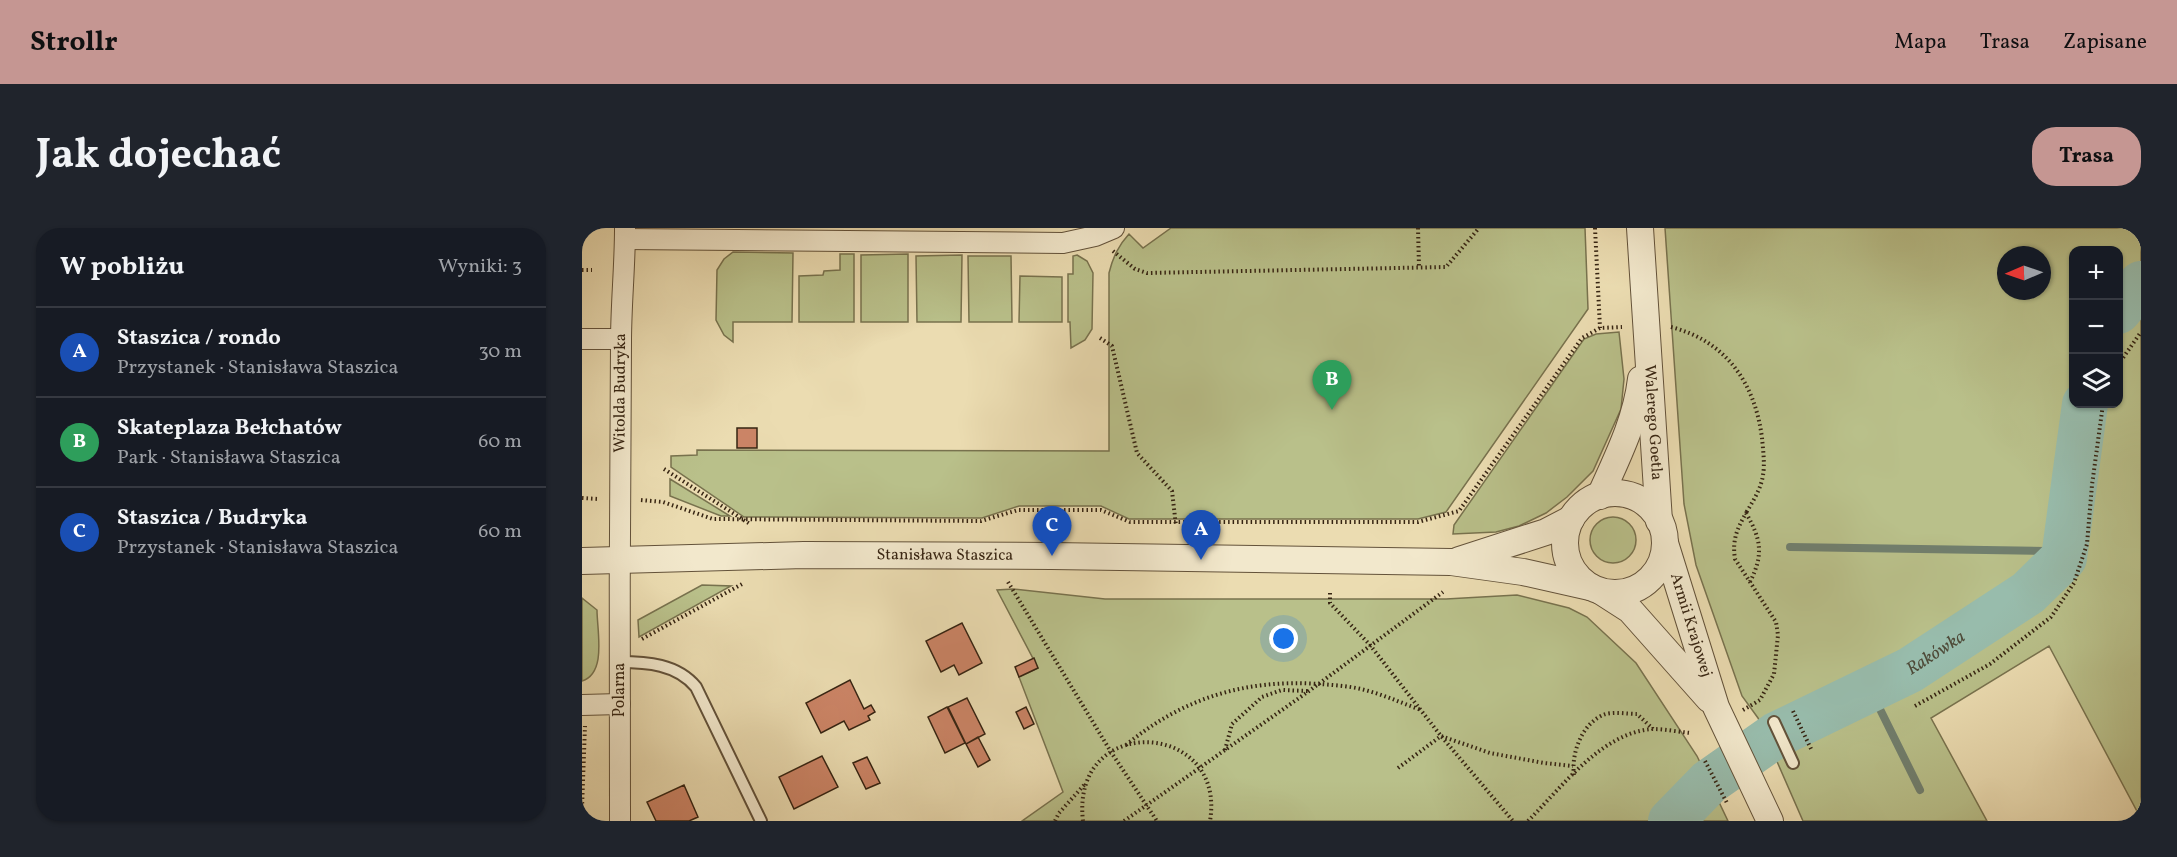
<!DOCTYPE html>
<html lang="pl">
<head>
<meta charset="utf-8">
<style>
  body { margin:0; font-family:Vollkorn,serif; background:#20242c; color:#f1f3f6 }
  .controls { position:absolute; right:18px; top:18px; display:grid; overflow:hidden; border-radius:12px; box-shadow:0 2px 4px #0004 }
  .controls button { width:54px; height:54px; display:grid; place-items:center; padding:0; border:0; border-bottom:2px solid #363941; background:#171b24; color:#f1f3f6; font:30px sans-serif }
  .compass { position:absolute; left:1415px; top:18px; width:54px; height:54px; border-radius:50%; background:#171b24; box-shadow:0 2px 4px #0004; rotate:268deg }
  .you { position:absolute; left:702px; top:411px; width:21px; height:21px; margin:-15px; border:4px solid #fff; border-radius:50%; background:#1a73e8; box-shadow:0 0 0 9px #1a73e833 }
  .badge { display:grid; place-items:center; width:39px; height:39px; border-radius:50%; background:#c59692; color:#fff; font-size:20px; font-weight:700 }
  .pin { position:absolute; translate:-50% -50px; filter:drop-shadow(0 2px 3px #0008) }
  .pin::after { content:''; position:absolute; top:32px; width:21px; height:18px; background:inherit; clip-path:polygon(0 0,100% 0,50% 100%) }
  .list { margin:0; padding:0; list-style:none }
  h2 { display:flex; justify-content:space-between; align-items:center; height:78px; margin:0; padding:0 24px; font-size:26px }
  h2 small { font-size:20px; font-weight:400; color:#9ea1a6 }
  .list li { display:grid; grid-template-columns:39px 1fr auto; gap:18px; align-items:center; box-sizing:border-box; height:90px; padding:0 24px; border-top:2px solid #363941 }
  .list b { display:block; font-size:22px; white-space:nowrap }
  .list p { margin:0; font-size:20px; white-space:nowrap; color:#9ea1a6 }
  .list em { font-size:20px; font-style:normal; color:#9ea1a6 }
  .icon { flex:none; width:33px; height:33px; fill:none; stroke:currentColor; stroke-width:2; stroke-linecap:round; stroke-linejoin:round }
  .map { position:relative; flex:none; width:1559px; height:593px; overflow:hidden; border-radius:24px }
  header { display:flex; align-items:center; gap:36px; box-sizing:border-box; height:84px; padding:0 30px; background:#c59692; color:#111 }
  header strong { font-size:28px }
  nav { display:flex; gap:33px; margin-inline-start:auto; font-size:21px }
  .intro { display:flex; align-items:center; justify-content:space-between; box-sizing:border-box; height:144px; padding:0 36px }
  h1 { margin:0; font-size:42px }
  .button { padding:15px 27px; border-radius:24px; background:#c59692; color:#111; font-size:21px; font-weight:700 }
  main { display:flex; gap:36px; padding:0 36px }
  aside { flex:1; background:#171b24; border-radius:24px; box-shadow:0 2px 4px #0004 }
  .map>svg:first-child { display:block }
  .green { fill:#b9c08a; stroke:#78724e; stroke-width:1.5; fill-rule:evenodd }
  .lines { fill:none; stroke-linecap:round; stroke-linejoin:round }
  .stream { stroke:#717f6e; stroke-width:8 }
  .river { stroke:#98bcac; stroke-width:46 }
  .building { fill:#cb8466; stroke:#362412; stroke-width:1.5 }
  .service-casing { stroke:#63523a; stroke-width:14 }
  .minor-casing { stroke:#63523a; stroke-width:22 }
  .tertiary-casing { stroke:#63523a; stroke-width:28 }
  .path { stroke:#362412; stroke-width:4; stroke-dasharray:1.5 3; stroke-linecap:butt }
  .service { stroke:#f2e8cc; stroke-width:10 }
  .minor { stroke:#f2e8cc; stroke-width:20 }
  .tertiary { stroke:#f2e8cc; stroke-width:26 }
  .labels { text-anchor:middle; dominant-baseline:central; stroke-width:4.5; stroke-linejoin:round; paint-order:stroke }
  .street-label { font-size:16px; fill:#362412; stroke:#f2e8cc }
  .water-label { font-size:18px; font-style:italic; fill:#4e4a38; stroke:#f2e8cc }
</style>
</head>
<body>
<header>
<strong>Strollr</strong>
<nav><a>Mapa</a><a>Trasa</a><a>Zapisane</a></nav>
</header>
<div class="intro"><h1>Jak dojechać</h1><a class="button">Trasa</a></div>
<main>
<aside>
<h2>W pobliżu<small>Wyniki: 3</small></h2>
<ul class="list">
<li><span class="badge" style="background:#1a4fb4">A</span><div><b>Staszica / rondo</b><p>Przystanek · Stanisława Staszica</p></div><em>30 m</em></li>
<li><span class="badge" style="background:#2e9e5b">B</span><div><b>Skateplaza Bełchatów</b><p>Park · Stanisława Staszica</p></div><em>60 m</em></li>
<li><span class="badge" style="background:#1a4fb4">C</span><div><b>Staszica / Budryka</b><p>Przystanek · Stanisława Staszica</p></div><em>60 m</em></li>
</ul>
</aside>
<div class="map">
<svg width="1559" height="593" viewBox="0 0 1559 593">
  <rect width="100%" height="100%" fill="#ebdcb1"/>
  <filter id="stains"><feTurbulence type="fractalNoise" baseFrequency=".00333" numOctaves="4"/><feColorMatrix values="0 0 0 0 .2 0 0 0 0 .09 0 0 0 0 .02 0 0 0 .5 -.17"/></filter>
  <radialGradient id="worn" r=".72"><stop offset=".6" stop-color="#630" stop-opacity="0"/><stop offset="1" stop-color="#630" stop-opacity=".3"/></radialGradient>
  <!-- green -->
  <path class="green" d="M589,0H1003L1006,81L864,284L836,291H547L519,278H437L400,290L162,289L89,239V228L115,227V222L527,223V45C531,29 536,18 547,6L561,20Z
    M1083,0H1559V586L1557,587L1467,418L1349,490L1405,593H1221L1176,490L1160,468L1114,337L1102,276ZM1492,22H1536V176H1492ZM1424,27H1460V63H1424Z
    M151,24L211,25L210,94H151V114L142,107L134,92L135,42L142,31Z
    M258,26H272V94H217V48L241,47L242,43L258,42Z
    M326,26V94H279V27Z
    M380,27L379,94H335L334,28Z
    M495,27L505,33L511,45L510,101L503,112L489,120L488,94H486V46H491V28Z
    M386,28H429L430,94H387Z
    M438,48L480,49V94H437Z
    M1037,104L1042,151L1039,181L1011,243L985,269L964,285L937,298L914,304L871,306L872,297L1002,111L1014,106Z
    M88,251L148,288H139L88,268Z
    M1008 312a23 23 0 1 1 46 0a23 23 0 1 1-46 0Z
    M120,357L149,358L57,409L56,392Z
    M431,361L523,371H864L935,367L987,380L1005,389L1054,435L1115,528L1146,593H440L481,564L437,449L456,440L415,362Z
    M0,370L15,382C15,403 25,445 0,453Z"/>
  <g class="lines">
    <!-- stream -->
    <path class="stream" d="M1208,319L1464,323L1474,324L1482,330
      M1288,461L1338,562"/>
    <!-- river -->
    <g class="river">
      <path d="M1536,83L1559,56"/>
      <path id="s1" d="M1089,593L1127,554L1194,507L1328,442L1446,365L1482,330L1503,176"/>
    </g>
  </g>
  <!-- building -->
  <path class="building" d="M155,200H175V220H155Z
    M380,395L400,435L377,447L372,437L359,444L344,413Z
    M452,430L456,440L437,449L433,439Z
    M268,452L282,481L289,477L293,484L286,488L288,492L267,502L262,493L239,505L224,475Z
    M385,470L403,506L384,516L366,479Z
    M365,479L383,515L363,525L346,489Z
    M444,479L452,496L442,501L434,484Z
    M396,509L408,532L396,539L384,516Z
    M240,528L256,559L212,581L197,549Z
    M285,529L298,555L284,561L271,535Z
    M102,557L116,589L107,593H74L65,574Z"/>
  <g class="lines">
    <defs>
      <path id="service" d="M37,434C65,434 95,436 114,459L179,593
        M1192,494L1211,535"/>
      <g id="minor">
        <path d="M43,11L481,15L513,8L532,0"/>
        <path d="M0,111H39"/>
        <path d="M0,477L38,476"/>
        <path id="s2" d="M38,593C37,433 38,274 39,114C39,76 43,38 43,0"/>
      </g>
      <g id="tertiary">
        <path id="s3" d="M1058,0L1077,293"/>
        <circle cx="1033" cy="315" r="50"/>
        <path d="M1018,268C1035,230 1054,193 1059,151"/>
        <path id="s4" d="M1083,315L1134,479L1188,593"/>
        <path d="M877,332L964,304L989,291"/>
        <path id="s5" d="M0,333L222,327L470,328L869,334L941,344L1008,359"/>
        <path d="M1020,364L1048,382L1127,471"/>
      </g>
    </defs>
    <!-- service casing -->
    <use href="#service" class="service-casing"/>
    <!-- minor casing -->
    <use href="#minor" class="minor-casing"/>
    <!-- tertiary casing -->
    <use href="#tertiary" class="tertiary-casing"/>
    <!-- path -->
    <path class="path" d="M836,0L837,39
      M1013,0L1018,100
      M531,23L553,41L565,45L864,39L897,0
      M0,42H10
      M1089,99C1144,113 1173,155 1180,210C1181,221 1183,236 1181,247C1179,261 1171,273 1164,285
      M518,110L530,118L555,225L590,263L594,298
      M1536,137L1559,104
      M82,241L168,296
      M0,270L16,271
      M59,272L81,274L131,291L399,293L436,282H519L548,294H836L877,283L1000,110L1018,100L1040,99
      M426,354L529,524L575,593
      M748,365V375L788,417L859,508L931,593
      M60,411L162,355
      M1333,478L1408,436L1469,389L1492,355L1505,316L1510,257L1521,176
      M1161,482L1178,472L1192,446L1196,407L1194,394L1153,331C1150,312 1155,301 1164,285C1179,311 1182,326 1168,354
      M1211,483L1230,523
      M544,517C601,470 663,451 737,456C752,457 768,458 783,462C802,467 820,475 839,482
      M643,522L650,496L680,469L700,462L726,463
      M1123,533L1145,575
      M816,540L859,508L908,525L962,535L991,538
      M992,547C989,525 1000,496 1021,487C1030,483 1045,486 1055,486L1071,501
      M0,580L3,498
      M473,593L477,585L503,556
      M501,593C488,484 645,492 628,593
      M542,593L727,463L861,364
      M946,593C980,559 1020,504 1071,501C1083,501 1097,504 1109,505"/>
    <!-- service -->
    <use href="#service" class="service"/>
    <!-- minor -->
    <use href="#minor" class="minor"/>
    <!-- tertiary -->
    <use href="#tertiary" class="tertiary"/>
  </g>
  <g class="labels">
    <!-- street labels -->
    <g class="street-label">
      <text stroke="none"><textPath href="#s2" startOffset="428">Witolda Budryka</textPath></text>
      <text stroke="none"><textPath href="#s3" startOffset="195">Walerego Goetla</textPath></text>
      <text stroke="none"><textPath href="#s5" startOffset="363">Stanisława Staszica</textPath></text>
      <text stroke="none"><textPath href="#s4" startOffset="86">Armii Krajowej</textPath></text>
      <text transform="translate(38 462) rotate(-90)">Polarna</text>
    </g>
    <!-- water labels -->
    <g class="water-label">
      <text stroke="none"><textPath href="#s1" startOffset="316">Rakówka</textPath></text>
    </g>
  </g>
  <rect width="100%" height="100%" filter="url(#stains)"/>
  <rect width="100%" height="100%" fill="url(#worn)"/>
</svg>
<div class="controls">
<button>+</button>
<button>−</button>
<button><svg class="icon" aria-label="layers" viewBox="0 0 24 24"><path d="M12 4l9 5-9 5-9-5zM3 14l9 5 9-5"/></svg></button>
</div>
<svg class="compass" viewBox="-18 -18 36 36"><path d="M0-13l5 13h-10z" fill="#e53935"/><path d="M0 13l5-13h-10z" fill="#9ea1a6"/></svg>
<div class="you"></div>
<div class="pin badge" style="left:619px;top:332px;background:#1a4fb4">A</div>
<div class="pin badge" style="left:750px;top:182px;background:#2e9e5b">B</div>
<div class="pin badge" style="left:470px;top:328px;background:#1a4fb4">C</div>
</div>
</main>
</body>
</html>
